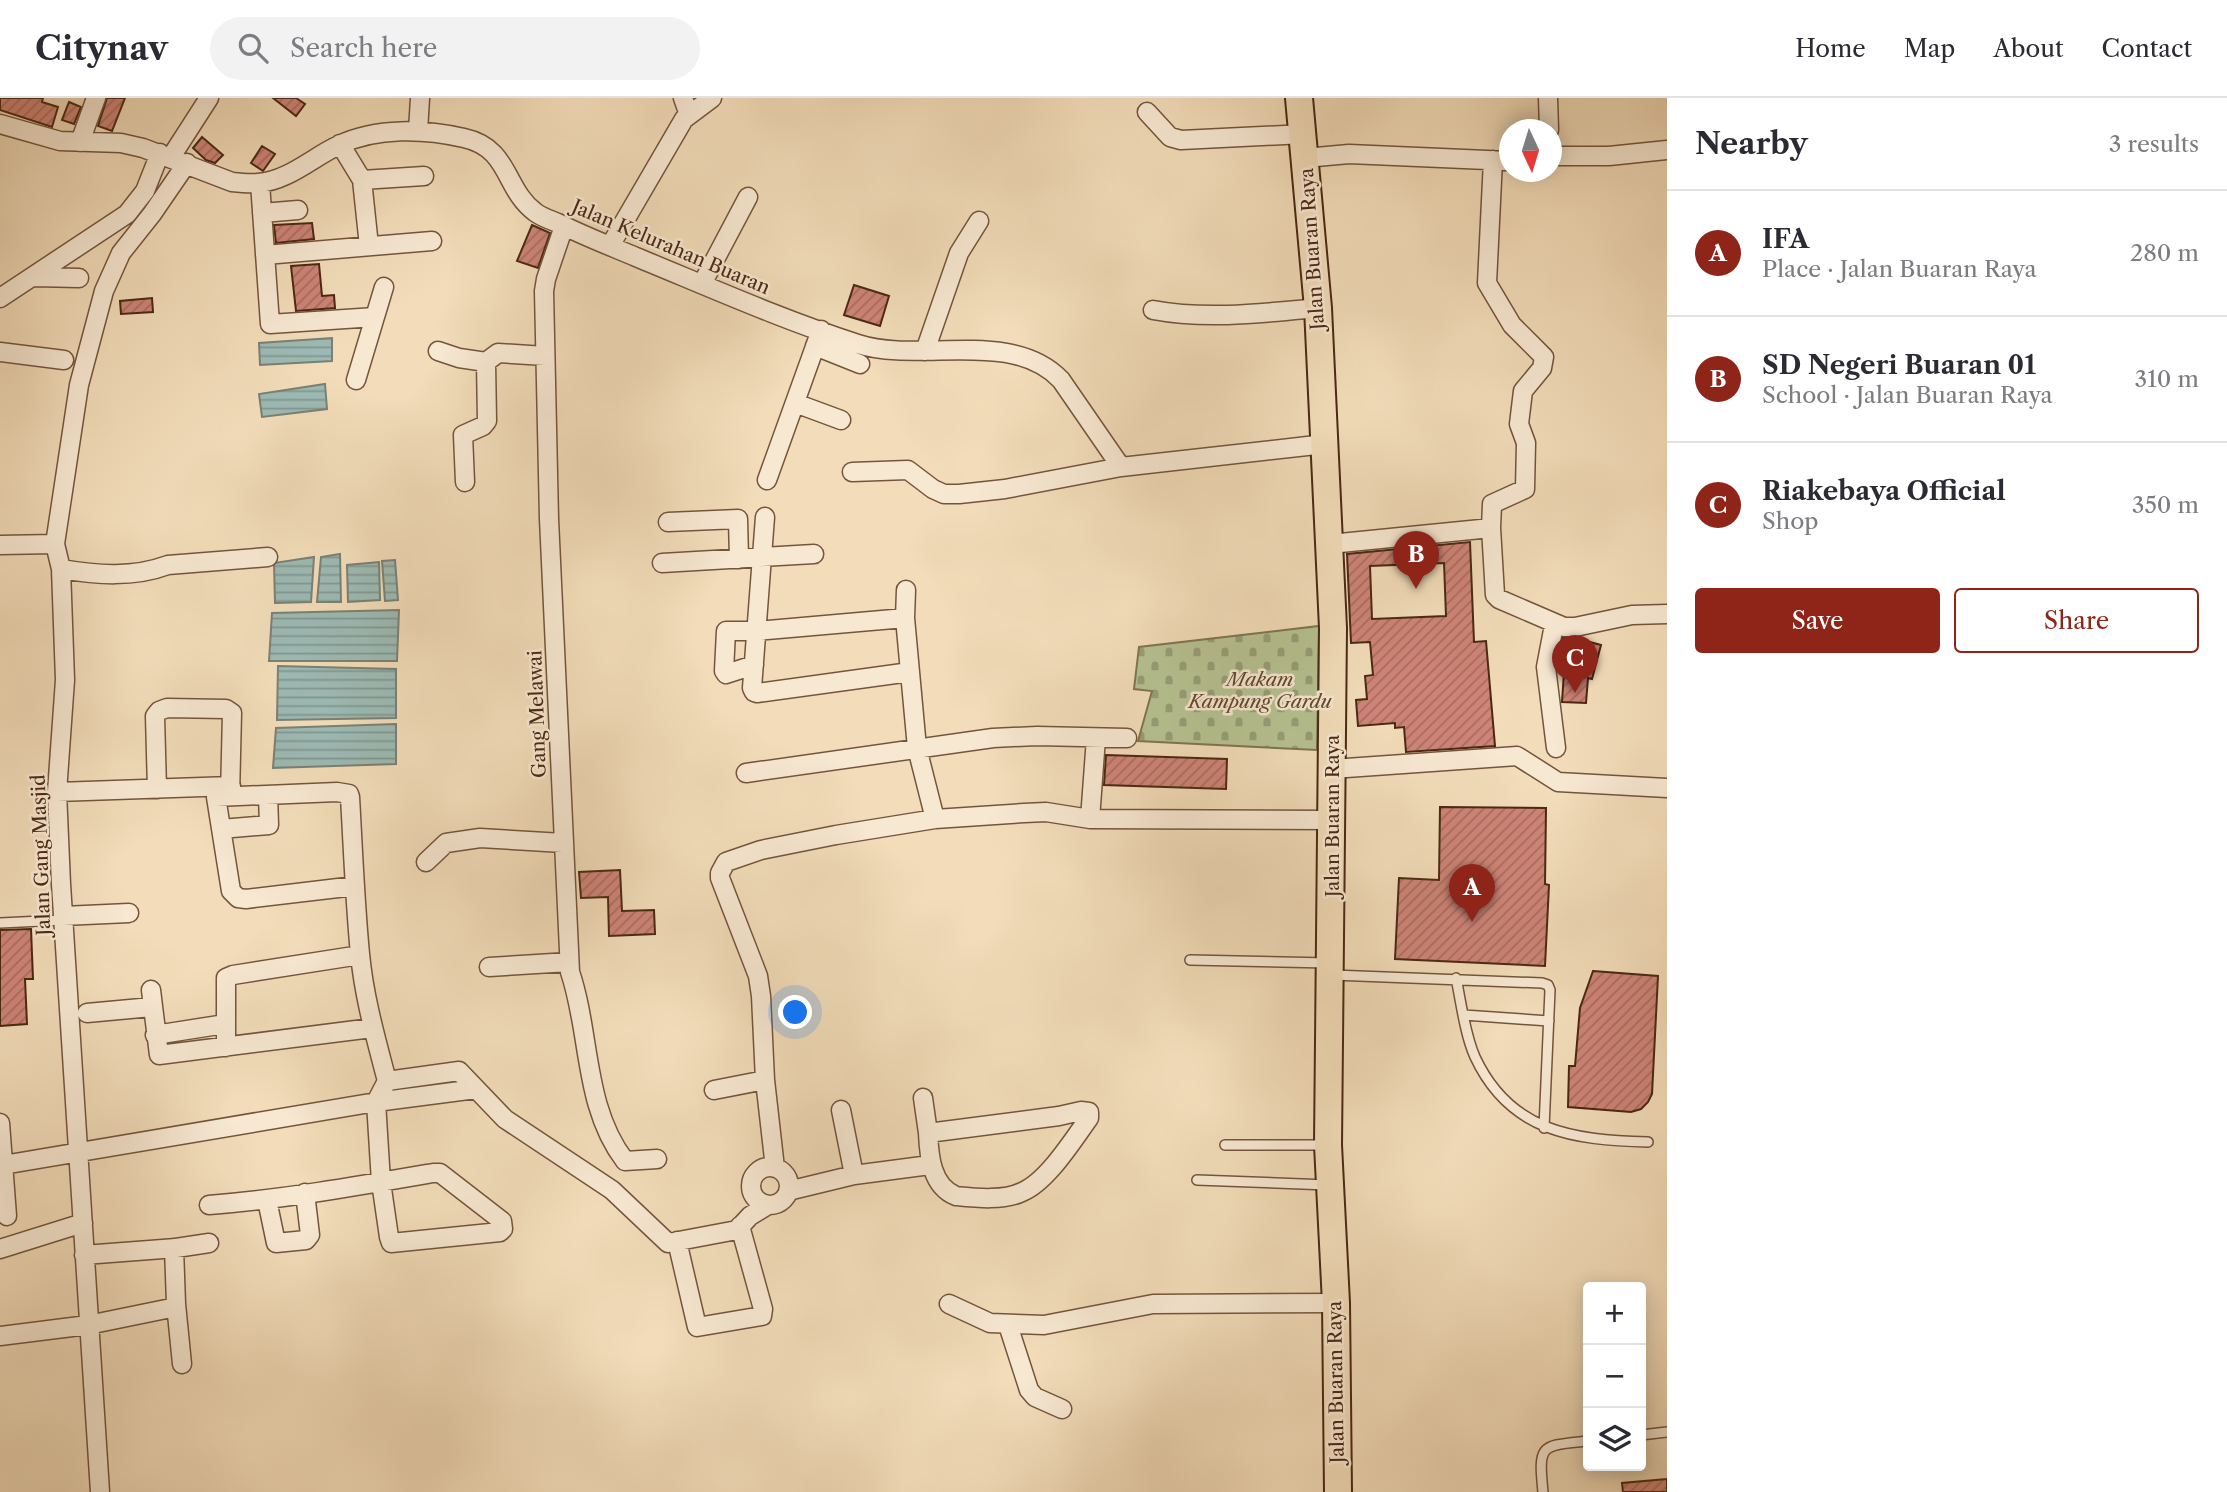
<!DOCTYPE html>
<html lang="en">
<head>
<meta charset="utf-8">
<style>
  body { margin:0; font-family:"Libre Caslon Text",serif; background:#f2f2f3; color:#2b2b33 }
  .controls { position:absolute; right:21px; bottom:21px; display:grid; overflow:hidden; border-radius:7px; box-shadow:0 4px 18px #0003 }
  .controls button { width:63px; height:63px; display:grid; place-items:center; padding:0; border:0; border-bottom:2px solid #e1e1e2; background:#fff; color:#2b2b33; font:35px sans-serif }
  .compass { position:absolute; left:1499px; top:21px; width:63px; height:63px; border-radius:50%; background:#fff; box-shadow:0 4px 18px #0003; rotate:176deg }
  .you { position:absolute; left:796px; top:915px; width:24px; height:24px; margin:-18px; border:5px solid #fff; border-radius:50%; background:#1a73e8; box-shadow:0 0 0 10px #1a73e833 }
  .badge { display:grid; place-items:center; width:46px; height:46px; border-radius:50%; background:#8f2418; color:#fff; font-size:23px; font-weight:700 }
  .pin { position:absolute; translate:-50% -58px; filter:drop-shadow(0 2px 4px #0008) }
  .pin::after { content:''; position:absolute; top:37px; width:24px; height:21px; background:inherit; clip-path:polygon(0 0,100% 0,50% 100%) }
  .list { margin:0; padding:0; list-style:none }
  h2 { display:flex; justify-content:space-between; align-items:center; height:91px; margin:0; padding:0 28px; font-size:30px }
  h2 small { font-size:23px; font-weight:400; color:#7c7c81 }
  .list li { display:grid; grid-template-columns:46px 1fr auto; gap:21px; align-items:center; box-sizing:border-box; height:126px; padding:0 28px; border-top:2px solid #e1e1e2 }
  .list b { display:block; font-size:26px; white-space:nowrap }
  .list p { margin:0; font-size:23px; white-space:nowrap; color:#7c7c81 }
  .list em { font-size:23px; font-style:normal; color:#7c7c81 }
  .actions { display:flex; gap:14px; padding:21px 28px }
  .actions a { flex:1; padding:16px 0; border:2px solid #8f2418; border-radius:7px; text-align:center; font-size:24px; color:#8f2418 }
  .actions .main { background:#8f2418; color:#fff }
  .icon { flex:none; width:38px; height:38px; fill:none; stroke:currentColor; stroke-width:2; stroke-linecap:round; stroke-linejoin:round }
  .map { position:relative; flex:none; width:1667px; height:1394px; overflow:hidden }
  header { display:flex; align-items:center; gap:42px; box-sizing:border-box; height:98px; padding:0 35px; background:#fff; border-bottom:2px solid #e1e1e2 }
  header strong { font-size:33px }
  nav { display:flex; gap:38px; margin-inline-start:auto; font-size:24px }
  .search { width:490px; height:63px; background:#f2f2f3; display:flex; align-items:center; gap:18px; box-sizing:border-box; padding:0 24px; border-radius:38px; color:#7c7c81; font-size:26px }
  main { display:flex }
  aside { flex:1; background:#fff }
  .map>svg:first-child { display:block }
  .cemetery { fill:url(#cemetery-stones); stroke:#807552; stroke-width:2 }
  .water { fill:url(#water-rules); stroke:#7b8074; stroke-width:2 }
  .building { fill:url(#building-hatch); stroke:#4a2813; stroke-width:2; fill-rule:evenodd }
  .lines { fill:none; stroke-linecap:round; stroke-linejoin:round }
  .lane-casing { stroke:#74553c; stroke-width:12 }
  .street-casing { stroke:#74553c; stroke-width:21 }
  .primary-casing { stroke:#4a2813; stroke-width:30 }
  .lane { stroke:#f7e8d2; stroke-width:9 }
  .street { stroke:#f7e8d2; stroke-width:18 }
  .primary { stroke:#f2dcb9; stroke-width:26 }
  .labels { text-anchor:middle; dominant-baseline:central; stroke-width:5; stroke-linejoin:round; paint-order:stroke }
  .street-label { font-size:19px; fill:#4a2813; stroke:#f7e8d2 }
  .park-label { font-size:19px; font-style:italic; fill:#60472c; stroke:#f7e8d2 }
</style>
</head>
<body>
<header>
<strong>Citynav</strong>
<div class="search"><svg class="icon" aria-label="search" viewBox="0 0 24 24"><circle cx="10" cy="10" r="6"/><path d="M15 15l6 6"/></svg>Search here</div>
<nav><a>Home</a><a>Map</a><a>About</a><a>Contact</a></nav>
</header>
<main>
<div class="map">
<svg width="1667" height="1394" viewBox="0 0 1667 1394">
  <defs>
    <pattern id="cemetery-stones" width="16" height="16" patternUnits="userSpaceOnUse" patternTransform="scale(1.75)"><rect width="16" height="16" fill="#b6c292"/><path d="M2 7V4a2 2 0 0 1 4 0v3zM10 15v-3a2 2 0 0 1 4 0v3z" fill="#969e76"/></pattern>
    <pattern id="water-rules" width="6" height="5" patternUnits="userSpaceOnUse" patternTransform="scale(1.75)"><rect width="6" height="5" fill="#9cbab4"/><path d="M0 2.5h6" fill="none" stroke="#819791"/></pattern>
    <pattern id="building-hatch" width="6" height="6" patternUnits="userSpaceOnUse" patternTransform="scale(1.75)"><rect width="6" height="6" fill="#ce8477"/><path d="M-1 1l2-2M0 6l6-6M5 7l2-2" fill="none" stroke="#a96c60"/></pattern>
  </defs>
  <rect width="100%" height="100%" fill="#f2dcb9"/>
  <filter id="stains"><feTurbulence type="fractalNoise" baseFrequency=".00286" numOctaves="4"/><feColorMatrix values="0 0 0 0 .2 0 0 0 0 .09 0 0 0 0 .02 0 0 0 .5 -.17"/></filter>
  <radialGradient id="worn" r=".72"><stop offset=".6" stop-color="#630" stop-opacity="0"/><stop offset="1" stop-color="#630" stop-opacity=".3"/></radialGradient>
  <!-- cemetery -->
  <path class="cemetery" d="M1319,528L1317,652L1138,643L1152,593L1134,591L1139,549Z"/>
  <!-- water -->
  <path class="water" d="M332,240V263L260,267L259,245Z
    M325,286L327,311L262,319L259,296Z
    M340,456L341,504H317L321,459Z
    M314,459L311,504L275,505L274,465Z
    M395,462L398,502L385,503L382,463Z
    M379,464L380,502L348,504L347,467Z
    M399,512L397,563H269L272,515Z
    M278,568L396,571V620L277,622Z
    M396,626V666L273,670L276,630Z"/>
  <!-- building -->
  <path class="building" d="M0,0H43L42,4L58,9L52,29L0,12Z
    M107,0H125L112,33L98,28Z
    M273,0H296L305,6L296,18Z
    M69,4L81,9L74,26L62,22Z
    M202,39L223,57L215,65L206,62L193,50Z
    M262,48L275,56L263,73L251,65Z
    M312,125L314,141L276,145L274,127Z
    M532,127L550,135L538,170L517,163Z
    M319,166L322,198L334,197L335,210L296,213L291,168Z
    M854,187L889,198L880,228L844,217Z
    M152,200L153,214L121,216L120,203Z
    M1470,444L1474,544L1486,543L1495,648L1406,654L1404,629L1395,630V625L1358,628L1356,602L1367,601L1365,578L1373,577L1370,544L1351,545L1347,456ZM1444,465L1446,518L1372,521L1370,468Z
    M1563,540H1575L1601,547L1592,581L1588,580L1586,605L1562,604L1564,574L1558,572V569Z
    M1106,657L1227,661L1226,691L1104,687Z
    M1440,709L1546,710L1545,786L1549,787L1545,868L1395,861L1399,780L1439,782Z
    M620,772L622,813L654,812L655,836L609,838L608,799L581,800L579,774Z
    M31,831L33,881H25L27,926L0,928V832Z
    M1593,873L1658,878L1652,996L1648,1004L1641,1011L1631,1014L1568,1009L1569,968H1575L1580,910Z
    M1667,1381V1394H1623L1622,1385Z"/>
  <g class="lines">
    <defs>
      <path id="lane" d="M0,825L63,822
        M1190,862L1329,865
        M1333,877L1542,885L1548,887L1550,892L1544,1030
        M1456,880C1461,904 1465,937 1475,959C1510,1034 1573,1042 1648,1044
        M1464,917L1549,923
        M1225,1047H1327
        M1197,1082L1328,1087
        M1641,1337L1667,1334
        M1543,1394C1538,1345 1541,1348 1588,1343"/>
      <path id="street" d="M683,0L689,17
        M1548,0L1549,32
        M1147,14L1170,39L1181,42L1304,36
        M0,26L60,43L121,45L143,50L232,84C241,85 250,86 258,85C288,83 313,59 339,47C377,29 424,31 464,40C510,50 504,91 535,114C541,119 551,122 558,125C584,138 610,148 636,159C709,189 783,222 858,246C919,266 1012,230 1061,282L1121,369L1325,346
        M418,33L420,0
        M80,44L96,0
        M340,46L362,82L369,148
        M1552,58H1609L1667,52
        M171,59L209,0
        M1305,60L1349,56L1510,63
        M362,82L424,78
        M260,85L270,226L375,219
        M262,115L298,112
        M564,128L546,181L544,193L549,421L570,874C591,936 583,1008 625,1063L657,1061
        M610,148L684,21L712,0
        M265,157L432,143
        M34,179L79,180
        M702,186L748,99
        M0,200L127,116L145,93L160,55
        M1153,212C1206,222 1264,215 1318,210
        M815,248L860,266
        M438,253L459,260L486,264
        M925,253L959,155L979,123
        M0,254L64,262
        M356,282L384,189
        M795,305L841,322
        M852,374L908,372L933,391L944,396H959L1005,391L1121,369
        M767,382L821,232
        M465,384L463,337L483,328L487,323L486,264L498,255L545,258
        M765,419L752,590L754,594L757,595L910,574
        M668,424L738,421L739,461
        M1491,430L1492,406L1525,391L1526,345L1519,326L1523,293L1542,270L1544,259L1512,227L1487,185L1493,62
        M1330,446L1491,430L1495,497L1499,501L1564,529H1575L1632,517L1667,516
        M0,447L55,446
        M662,465L814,456
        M61,471C97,477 133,480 168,467L268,459
        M906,492L905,520L917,650L935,721
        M1554,527L1546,569L1556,650
        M754,567L726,576L724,573L726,533H757L905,520
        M1332,671L1517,658L1558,684L1667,690
        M746,675L993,640L1037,638L1127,640
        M157,691L155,618L159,613L167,610L226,611L232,615L230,698
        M57,694L231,688
        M1090,721L1096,640
        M221,731L269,727L268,697
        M426,764L446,745L480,740L563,745
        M63,818L129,815
        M489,869L569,864
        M151,892L159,957L372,930
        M87,915L152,909
        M155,937L225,926
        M226,949V880L233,877L360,857
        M387,983L459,973L505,1021L612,1092L668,1145L737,1132L750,1118L768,1107
        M714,992L765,982
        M923,1000L928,1035
        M841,1012L854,1077
        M1081,1013L1089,1014V1020C1073,1042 1047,1084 1022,1094C1004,1103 976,1100 956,1098C931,1088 929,1057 928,1035L1059,1018Z
        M0,1025L7,1118
        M3,1067L376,1004L476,991
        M751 1088a19 19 0 1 1 38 0a19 19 0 1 1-38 0Z
        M775,1070L765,982L761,898L758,878L720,780V775L726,764L761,752L836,737L935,721L1024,715L1046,714L1090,721L1331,722
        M788,1093L854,1077L930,1067
        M267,1102L276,1145L306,1142L310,1137L305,1095
        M209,1107C284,1101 358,1088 433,1075H440L502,1123L503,1131L500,1134L391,1145L389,1139L381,1084L376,1004L387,983C376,941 364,899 360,856C355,804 353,751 350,699L349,696L337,694L216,699L231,793L238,800L246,801L355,788
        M677,1143L697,1229L762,1218L763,1211L740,1128
        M174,1150L176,1206L182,1266
        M0,1151L83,1125
        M84,1157L176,1150L209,1145
        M949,1206L990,1225L1044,1227L1153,1206L1336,1205
        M1008,1227L1029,1292L1035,1299L1062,1311
        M0,1238L88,1227L176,1209
        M100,1394L61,786L57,694L65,582L61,471L55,446L79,287L104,193L121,155L152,116L187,65"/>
      <path id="primary" d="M1299,0L1318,210L1333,530L1328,1047L1336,1205L1338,1394"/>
    </defs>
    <!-- lane casing -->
    <use href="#lane" class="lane-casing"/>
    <!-- street casing -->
    <use href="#street" class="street-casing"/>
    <!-- primary casing -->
    <use href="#primary" class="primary-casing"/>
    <!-- lane -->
    <use href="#lane" class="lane"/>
    <!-- street -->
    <use href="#street" class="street"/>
    <!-- primary -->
    <use href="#primary" class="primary"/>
  </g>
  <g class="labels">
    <!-- street labels -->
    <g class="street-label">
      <text transform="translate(671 149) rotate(23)">Jalan Kelurahan Buaran</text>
      <text transform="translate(1312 151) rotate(-94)">Jalan Buaran Raya</text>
      <text transform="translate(537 616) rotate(-92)">Gang Melawai</text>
      <text transform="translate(1332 718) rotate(-90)">Jalan Buaran Raya</text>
      <text transform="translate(41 757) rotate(-92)">Jalan Gang Masjid</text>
      <text transform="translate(1336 1284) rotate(-91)">Jalan Buaran Raya</text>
    </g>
    <!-- park labels -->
    <g class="park-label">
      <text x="1260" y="581">Makam<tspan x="1260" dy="22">Kampung Gardu</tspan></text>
    </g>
  </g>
  <rect width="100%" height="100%" filter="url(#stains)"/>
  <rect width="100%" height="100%" fill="url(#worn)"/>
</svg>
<div class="controls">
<button>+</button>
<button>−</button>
<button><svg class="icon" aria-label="layers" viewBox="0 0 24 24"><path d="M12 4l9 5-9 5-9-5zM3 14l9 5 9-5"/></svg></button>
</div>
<svg class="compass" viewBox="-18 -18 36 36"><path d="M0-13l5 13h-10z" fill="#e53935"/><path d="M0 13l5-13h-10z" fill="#7c7c81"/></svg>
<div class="you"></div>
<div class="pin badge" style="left:1472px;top:824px">A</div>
<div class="pin badge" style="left:1416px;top:491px">B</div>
<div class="pin badge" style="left:1575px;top:595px">C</div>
</div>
<aside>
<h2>Nearby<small>3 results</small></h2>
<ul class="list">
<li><span class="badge">A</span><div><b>IFA</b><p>Place · Jalan Buaran Raya</p></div><em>280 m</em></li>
<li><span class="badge">B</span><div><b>SD Negeri Buaran 01</b><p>School · Jalan Buaran Raya</p></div><em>310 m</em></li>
<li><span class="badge">C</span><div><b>Riakebaya Official</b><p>Shop</p></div><em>350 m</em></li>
</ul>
<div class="actions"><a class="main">Save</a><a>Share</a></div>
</aside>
</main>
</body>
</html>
